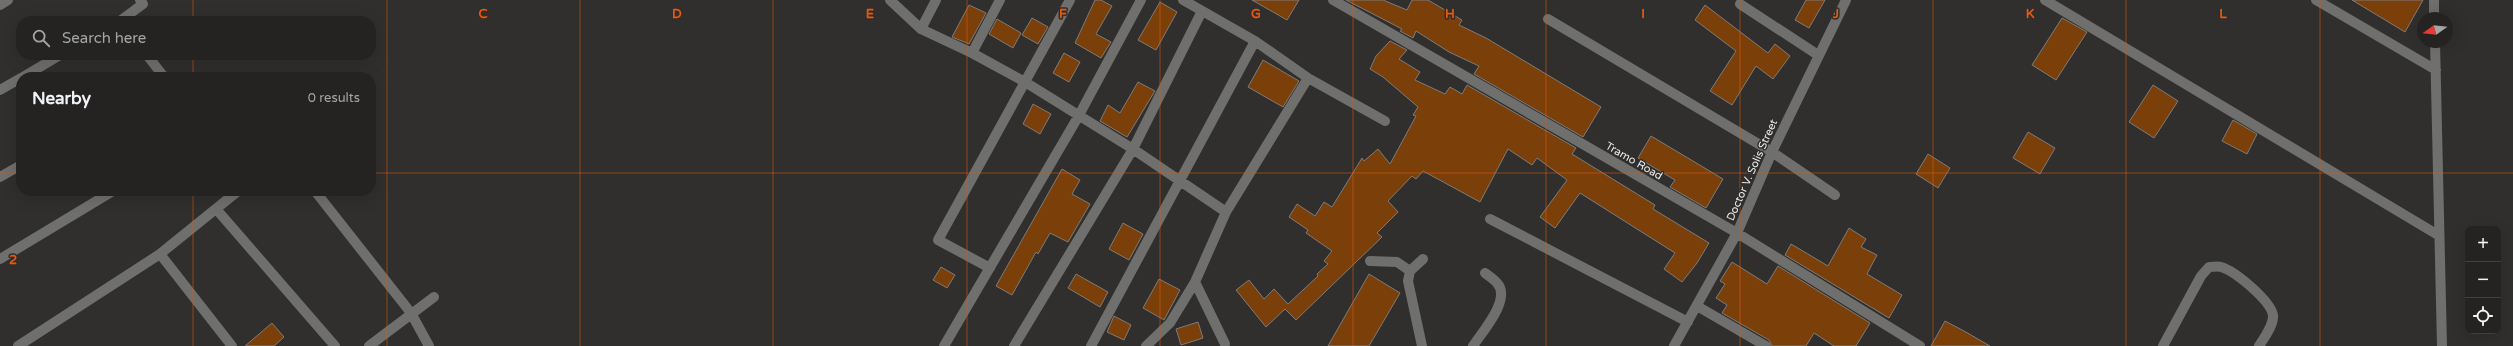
<!DOCTYPE html>
<html lang="en">
<head>
<meta charset="utf-8">
<style>
  body { margin:0; font-family:"Varela Round",sans-serif; background:#2c2b2a; color:#f1f3f6 }
  .controls { position:absolute; right:12px; bottom:12px; display:grid; overflow:hidden; border-radius:8px; box-shadow:0 4px 16px #0002 }
  .controls button { width:36px; height:36px; display:grid; place-items:center; padding:0; border:0; border-bottom:1px solid #414040; background:#242322; color:#f1f3f6; font:20px sans-serif }
  .compass { position:absolute; left:2417px; top:12px; width:36px; height:36px; border-radius:50%; background:#242322; box-shadow:0 4px 16px #0002; rotate:255deg }
  .list { margin:0; padding:0; list-style:none }
  h2 { display:flex; justify-content:space-between; align-items:center; height:52px; margin:0; padding:0 16px; font-size:17px }
  h2 small { font-size:13px; font-weight:400; color:#a3a4a5 }
  .icon { flex:none; width:22px; height:22px; fill:none; stroke:currentColor; stroke-width:2; stroke-linecap:round; stroke-linejoin:round }
  .map { position:relative; flex:none; width:2513px; height:346px; overflow:hidden }
  .search { position:absolute; background:#242322; box-shadow:0 4px 16px #0002; left:16px; top:16px; width:360px; height:44px; display:flex; align-items:center; gap:10px; box-sizing:border-box; padding:0 14px; border-radius:16px; color:#a3a4a5; font-size:15px }
  .panel { position:absolute; background:#242322; box-shadow:0 4px 16px #0002; left:16px; top:72px; width:360px; height:124px; border-radius:16px }
  .map>svg:first-child { display:block }
  .building { fill:#7b400a; stroke:#7e7b79 }
  .lines { fill:none; stroke-linecap:round; stroke-linejoin:round }
  .minor { stroke:#6f6f6d; stroke-width:10 }
  .grid { fill:none; stroke:#e8590c; stroke-width:1; stroke-opacity:0.55 }
  .labels { text-anchor:middle; dominant-baseline:central; stroke-width:3; stroke-linejoin:round; paint-order:stroke }
  .street-label { font-size:11px; fill:#ebeae9; stroke:#302f2d }
  .grid-label { font-size:13px; text-anchor:middle; font-weight:bold; fill:#e8590c; stroke:#302f2d; stroke-width:3; stroke-linejoin:round; paint-order:stroke }
</style>
</head>
<body>
<div class="map">
<svg width="2513" height="346" viewBox="0 0 2513 346">
  <rect width="100%" height="100%" fill="#302f2d"/>
  <!-- building -->
  <path class="building" d="M1095,0H1101L1112,6L1096,34L1111,42L1101,58L1075,43Z
    M1252,0H1299L1287,20Z
    M1346,0H1383L1407,10L1412,0H1428L1462,20L1459,25L1486,38L1601,107L1583,137L1474,74L1479,66L1449,52L1416,31L1413,38L1400,31L1402,29Z
    M1806,0H1825L1809,28L1795,20Z
    M2352,0H2423L2405,32Z
    M1160,2L1177,12L1156,50L1138,40Z
    M969,5L986,13L969,44L952,37Z
    M1705,5L1768,53L1775,44L1790,56L1773,79L1756,66L1732,105L1710,91L1736,51L1695,20Z
    M1032,18L1048,27L1038,44L1022,35Z
    M2062,18L2087,32L2056,80L2032,65Z
    M997,19L1021,33L1013,48L989,34Z
    M1390,41L1407,50L1399,59L1420,72L1415,80L1445,94L1450,87L1462,94L1467,85L1576,148L1572,154L1655,205L1653,209L1709,243L1697,263L1682,282L1664,269L1675,253L1580,193L1555,228L1540,217L1567,180L1537,158L1532,165L1508,149L1480,202L1423,171L1416,179L1412,176L1388,201L1398,212L1377,233L1382,237L1296,320L1285,309L1266,327L1236,290L1249,280L1264,299L1274,289L1288,304L1318,276L1317,274L1328,264L1324,261L1332,251L1306,233L1308,230L1289,217L1297,204L1315,216L1324,202L1332,207L1362,158L1364,161L1378,149L1390,164L1416,116L1413,115L1418,107L1383,77L1370,69L1376,56Z
    M1064,53L1080,62L1069,82L1053,73Z
    M1263,60L1299,81L1283,107L1248,87Z
    M1138,82L1155,91L1127,137L1100,121L1108,105L1120,113Z
    M2153,85L2178,101L2154,138L2129,122Z
    M1033,104L1051,114L1040,134L1023,124Z
    M2233,120L2257,134L2247,154L2222,141Z
    M2028,132L2055,148L2040,174L2013,158Z
    M1651,136L1723,179L1706,208L1670,187L1675,180L1638,158Z
    M1928,154L1950,168L1938,188L1916,174Z
    M1062,169L1080,180L1072,194L1090,204L1068,242L1050,233L1038,254L1036,252L1012,295L996,286Z
    M1123,223L1143,234L1129,260L1109,249Z
    M1849,228L1866,239L1861,247L1877,255L1867,274L1902,295L1889,318L1785,255L1791,244L1828,266Z
    M1732,262L1767,284L1778,266L1870,323L1856,346H1834L1814,333L1806,346H1772L1769,340L1722,313L1727,305L1716,298L1725,284L1720,281Z
    M941,267L955,275L947,288L933,280Z
    M1076,274L1108,292L1100,307L1068,288Z
    M1369,274L1400,293L1369,346H1328Z
    M1159,279L1180,290L1164,320L1143,308Z
    M1114,316L1131,325L1124,340L1107,332Z
    M1945,321L1964,331L1990,346H1931Z
    M1198,322L1203,338L1181,345L1176,329Z
    M272,323L284,337L274,346H245Z"/>
  <g class="lines">
    <!-- minor -->
    <path class="minor" d="M890,0L921,29L972,53L1025,82L1133,149L1226,212
      M1183,0L1255,41L1308,78L1385,121
      M1333,0L1737,233L1920,346
      M2045,0L2438,235
      M2316,0L2436,70
      M2434,0V18
      M1740,4L1818,55
      M0,5L8,0
      M1548,19L1772,152L1835,195
      M120,21L143,4L140,0
      M921,29L936,0
      M2435,42L2442,346
      M972,53L1000,0
      M147,55L164,77
      M23,77L60,55
      M0,90L21,78
      M0,177L21,165
      M315,191L411,313L429,346
      M217,210L335,346
      M1490,219L1688,322
      M160,254L232,346
      M0,259L113,191
      M1370,261L1397,262L1410,271
      M990,268L938,240L1070,0
      M1195,282L1225,344
      M1697,306L1766,346
      M18,346L160,254L238,191
      M369,346L434,297
      M944,346L1078,117L1141,0
      M1014,346L1133,149L1202,11
      M1091,346L1255,41
      M1146,346L1170,323L1195,282L1226,212L1308,78
      M1422,346L1408,281L1410,271L1423,259
      M1473,346C1482,332 1512,299 1497,283C1494,279 1489,276 1485,273
      M1674,346L1737,233L1772,152L1846,0
      M2163,346L2201,276L2209,267C2213,267 2218,266 2221,267C2235,271 2270,300 2273,315C2274,325 2264,338 2259,346"/>
  </g>
  <!-- grid -->
  <path class="grid" d="M193,0V21M387,0V346M580,0V346M773,0V346M967,0V346M1160,0V346M1353,0V346M1546,0V346M1740,0V346M1933,0V346M2126,0V346M2320,0V346M193,55V77M0,173H21M371,173H2513M193,191V346"/>
  <g class="labels">
    <!-- street labels -->
    <g class="street-label">
      <text transform="translate(1634 161) rotate(30)">Tramo Road</text>
      <text transform="translate(1752 170) rotate(-66)">Doctor V. Solis Street</text>
    </g>
  </g>
  <g class="grid-label">
    <text x="483" y="18">C</text>
    <text x="677" y="18">D</text>
    <text x="870" y="18">E</text>
    <text x="1063" y="18">F</text>
    <text x="1256" y="18">G</text>
    <text x="1450" y="18">H</text>
    <text x="1643" y="18">I</text>
    <text x="1836" y="18">J</text>
    <text x="2030" y="18">K</text>
    <text x="2223" y="18">L</text>
    <text x="13" y="264">2</text>
  </g>
</svg>
<div class="controls">
<button>+</button>
<button>−</button>
<button><svg class="icon" aria-label="locate" viewBox="0 0 24 24"><circle cx="12" cy="12" r="6"/><path d="M12 2v4M12 18v4M2 12h4M18 12h4"/></svg></button>
</div>
<svg class="compass" viewBox="-18 -18 36 36"><path d="M0-13l5 13h-10z" fill="#e53935"/><path d="M0 13l5-13h-10z" fill="#a3a4a5"/></svg>
<div class="search"><svg class="icon" aria-label="search" viewBox="0 0 24 24"><circle cx="10" cy="10" r="6"/><path d="M15 15l6 6"/></svg>Search here</div>
<section class="panel">
<h2>Nearby<small>0 results</small></h2>
<ul class="list">
</ul>
</section>
</div>
</body>
</html>
